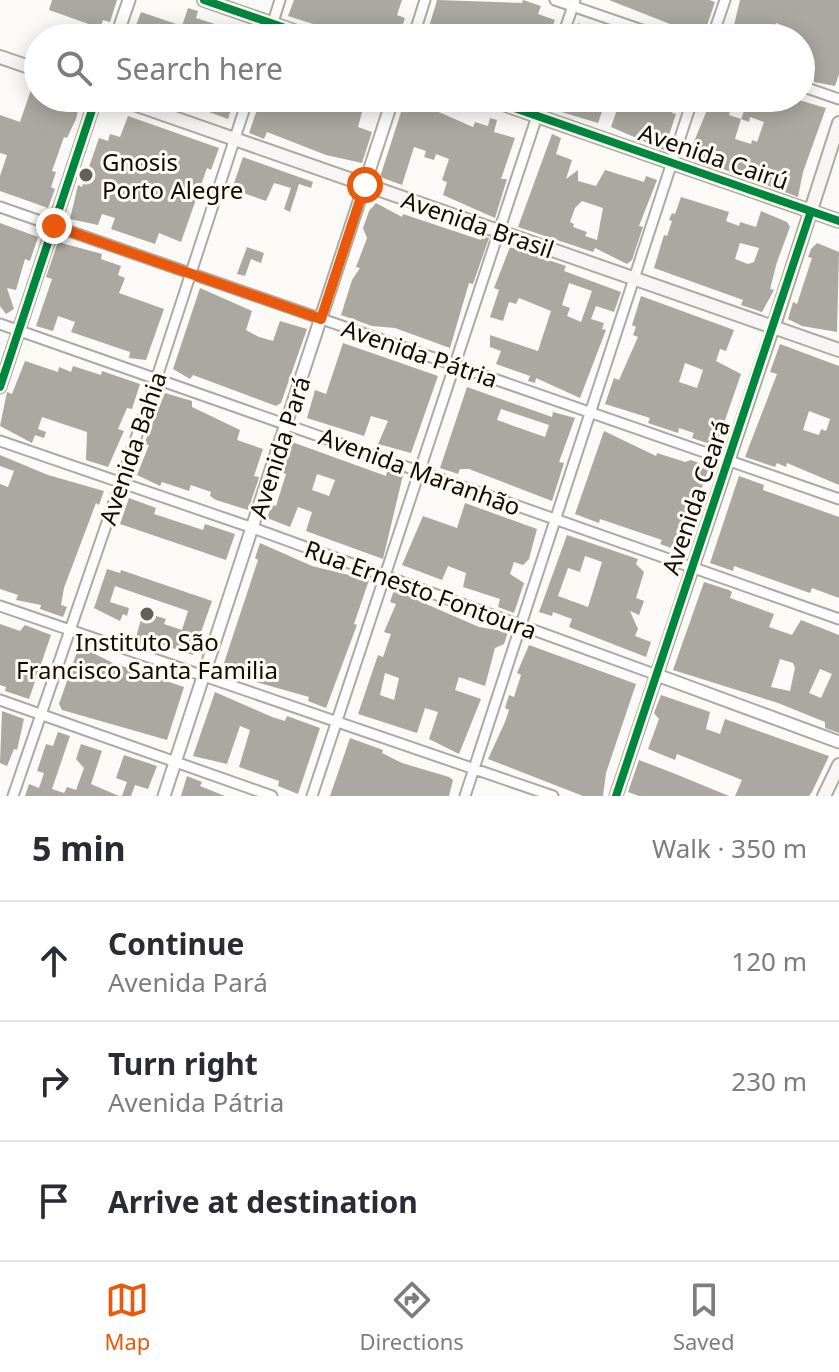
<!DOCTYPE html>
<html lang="en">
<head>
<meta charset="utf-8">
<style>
  body { margin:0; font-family:"Noto Sans",sans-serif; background:#f7f7f7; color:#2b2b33 }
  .stop { position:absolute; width:24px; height:24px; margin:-18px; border:6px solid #ea580c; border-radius:50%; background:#fff }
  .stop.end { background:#ea580c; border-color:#fff; box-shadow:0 2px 8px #0008 }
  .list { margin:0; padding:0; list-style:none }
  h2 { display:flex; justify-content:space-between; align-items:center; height:104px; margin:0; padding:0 32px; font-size:34px }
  h2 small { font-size:26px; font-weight:400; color:#7c7c81 }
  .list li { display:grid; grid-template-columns:52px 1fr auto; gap:24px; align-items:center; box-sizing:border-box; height:120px; padding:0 32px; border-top:2px solid #e1e1e2 }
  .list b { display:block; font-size:30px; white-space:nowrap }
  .list p { margin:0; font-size:26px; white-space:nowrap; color:#7c7c81 }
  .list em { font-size:26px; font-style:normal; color:#7c7c81 }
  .icon { flex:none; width:44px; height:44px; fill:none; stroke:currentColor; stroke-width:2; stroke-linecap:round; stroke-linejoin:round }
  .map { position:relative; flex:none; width:839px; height:796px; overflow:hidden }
  .search { position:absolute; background:#fff; box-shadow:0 4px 20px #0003; left:24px; right:24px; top:24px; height:88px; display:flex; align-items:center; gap:20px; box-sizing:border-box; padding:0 28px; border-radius:44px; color:#7c7c81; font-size:30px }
  .sheet { height:464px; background:#fff }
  nav { display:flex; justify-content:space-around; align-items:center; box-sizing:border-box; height:112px; border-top:2px solid #e1e1e2; background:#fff; font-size:22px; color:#7c7c81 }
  nav a { display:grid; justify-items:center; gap:4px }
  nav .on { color:#ea580c }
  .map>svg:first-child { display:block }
  .building { fill:#aba8a1; fill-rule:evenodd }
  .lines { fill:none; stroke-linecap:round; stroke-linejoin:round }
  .minor-casing { stroke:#adaaa3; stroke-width:13 }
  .tertiary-casing { stroke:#adaaa3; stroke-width:15 }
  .secondary-casing { stroke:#adaaa3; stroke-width:16 }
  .minor { stroke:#fffefe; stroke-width:9 }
  .tertiary { stroke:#fffefe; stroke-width:11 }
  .secondary { stroke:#f9f5f4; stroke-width:12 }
  .cycleway-casing { stroke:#fefbf5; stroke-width:13 }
  .cycleway { stroke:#00873e; stroke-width:8 }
  .route { stroke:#ea580c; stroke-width:10 }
  .poi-dot { fill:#636059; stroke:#fefbf5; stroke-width:3 }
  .labels { text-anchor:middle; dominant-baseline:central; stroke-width:6; stroke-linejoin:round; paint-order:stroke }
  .street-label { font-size:24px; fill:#110d04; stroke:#fefbf5 }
  .poi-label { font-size:24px; fill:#110d04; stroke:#fefbf5; text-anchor:start }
</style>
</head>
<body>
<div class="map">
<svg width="839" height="796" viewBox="0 0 839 796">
  <rect width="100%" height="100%" fill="#fcfaf7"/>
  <!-- building -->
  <path class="building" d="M52,0H117L110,22L103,20L100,28L49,10Z
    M294,0H402L397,15L405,18L398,38H357L288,16Z
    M437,0L522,3L523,0L541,6L538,14L555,20L548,38H430L433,28L429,27Z
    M609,0H709L715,2L703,37Z
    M740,0H839V74L835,86L814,82V77L801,73V38H785L789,28L776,23L771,38H725L730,24L734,25Z
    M188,8L198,11L196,18L224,27L220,38H131L141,12L182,26Z
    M578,23L615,37V38H573Z
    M33,84L38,85V98H81L76,119L67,138L64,137L52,171L56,172L51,187L55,189L48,208L0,191V176L7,155L0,153V115L20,122Z
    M171,98H235L228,119Z
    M261,98H329L352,107L355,98H366L358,127L372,132L362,163L326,155L267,132L264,139L249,133Z
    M559,98H607L598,123L555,110Z
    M621,98H677L672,113L676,114L664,150L611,127Z
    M712,98H734L729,115L741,119L735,139L751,144L752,140L757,142L764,122L750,117L749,122L741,119L749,98H792L826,108L803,172L798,197L688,156Z
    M409,99L473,127L475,122L488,126L490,118L497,120L494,132L515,138L501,179H507L495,218L443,195L447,182L442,180L449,159L436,154L434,160L424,157L426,151L414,147L402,185L380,177L403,106L406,107Z
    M128,116L219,148L211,170L207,168L181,242L159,233L155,244L111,229L115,218L102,214L98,225L70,219L78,185L82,187L99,138L108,141L110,134L120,137Z
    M552,134L561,138L556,154L572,160L566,179L578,170V181L596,186L605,170L644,182L646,176L657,180L639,226L643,227L632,260L627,264L595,248L593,252L518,227ZM582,201L603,208L597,240L585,236L587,232L573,227L574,224L570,222L575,208Z
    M243,157L313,182L311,188L299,184L290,212L284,209L291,188L274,183L266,201L232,189Z
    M681,197L729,212L726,221L739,226L740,222L756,227L761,211L787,222L790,227L777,262L770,289L774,290L762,312L741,305L743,300L654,268L664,235L667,236L672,221L669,220L672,213L675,214ZM740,243L759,248L754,262L748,264L735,259Z
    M376,203L402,217L403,214L481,240L482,236L489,238L473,284L469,283L450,348L395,328L372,326L341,315L352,280L360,268L356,267L367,238L363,228L369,211Z
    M0,223L38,237L30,261L25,259L16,290L7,288L14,309L6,314L0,306Z
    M58,242L102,254L101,259L121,266L118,275L125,278L119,293L164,309L146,360L129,358L130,352L71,332L75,322L58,316L53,331L36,326L52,279L46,277Z
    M817,243L839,252L837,332L802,326L788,319L793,302L797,304L812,258L808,257L811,249Z
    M247,247L264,253L261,263L251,259L245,276L237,274Z
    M510,247L566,266L564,271L621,292L614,312L596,306L591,319L604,323L602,329L606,330L580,398L536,378L535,383L528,381L530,376L496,364L501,351L490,347V335L538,351L551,311L519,298L516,304L509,302L503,321L490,317L499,290L494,288ZM569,283L592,291L581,322L567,316L570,308L562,305Z
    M200,288L252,311L246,330L259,337L273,341L280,321L307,329L281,403L276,406L193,375L190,379L173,369Z
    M641,296L734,330L726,351L720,349L716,361L741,374L716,446L692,438L694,433L679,428L678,433L648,423L650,418L605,404L614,378L619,380L638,337L633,335L636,327L632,325ZM685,363L703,370L697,388L679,382Z
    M343,343L438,376L411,453L378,444L388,421L371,416L364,436L307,418L315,390L326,394Z
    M780,344L839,366V485L787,463L786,467L777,463L775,467L745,457L777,374L770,372ZM809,411L830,419L826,431L821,429L819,435L803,430Z
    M25,361L58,372L59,367L71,372L73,366L101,375L102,371L140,384L132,409L127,408L118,429L124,431L108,467L86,460L87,432L42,417L38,429L46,432L44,438L35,435L32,443L0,426L7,392L12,394Z
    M467,387L552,417L553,412L575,418L559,462L564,463L552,501L469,469H460L458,474L440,468ZM501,409L549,425L545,437L497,420Z
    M165,393L192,401V407L240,430L237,440L263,449L254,476L259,477L258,481L248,510L216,500L210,496L211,492L191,485L189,491L162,482L160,486L137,475L149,445L144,444Z
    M604,431L656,456L657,453L685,462L691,460L709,467L680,551L660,544L662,540L600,519L599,523L575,514Z
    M292,442L386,476L387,471L403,475L383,559L306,531L312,512L298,507L290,527L267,518L272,505L276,506L286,474L283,473ZM317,474L335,480L329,496L312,490Z
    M0,455L48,475L104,491L99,505L96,503L64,588L61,605L67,607L63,617L40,609L41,605L16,600L18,595L0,589V484L8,487L14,471L0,466Z
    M739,476L764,485L763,490L839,517V598L812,588L810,593L734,566L733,571L710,563Z
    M129,498L156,508L154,514L203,530L205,524L235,534L226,560L120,524Z
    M465,503L537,529L529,559L523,565L514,562L510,574L524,583L514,613L498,607L500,599L463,587L466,573L448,566L442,580L402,565L423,516L457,528Z
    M567,535L638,559L636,564L644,572L636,598L644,601L639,615L630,611L638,629L635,636L651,642L646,657L569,627L572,619L553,612L552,616L539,612ZM585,556L602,562L588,607L558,596L568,568L580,572Z
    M260,543L312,566L369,580L354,624L357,625L326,708L308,701L309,697L221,672L258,560L255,558Z
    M107,569L120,573L121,570L212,601L193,655L152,641L149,649L135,641L143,612L166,619L164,624L182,630L188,611L115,586L110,602L129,608L127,616L123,614L120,621L94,608Z
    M704,582L729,590L732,592L730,598L774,614L769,627L792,635L801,620L839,635V733L825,728V722L778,703L673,670ZM780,659L793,663L795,668L790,691L771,687ZM820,669L832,674L821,698L809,693Z
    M394,590L479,627L508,632L504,644L495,648L485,686L459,677L455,690L481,699L459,754L429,739L438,712L425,708L417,733L358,714L378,655L383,657L391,634L384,632L396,604L390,602ZM385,673L399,678L394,700L380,695Z
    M0,624L20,631L25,625L51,635L29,699L5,691L6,687L0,685Z
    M529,645L636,684L606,773L603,796H583L488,759L505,722L509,710L505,708L509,695L514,697L521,675L517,673Z
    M79,646L113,663L184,687L167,740L62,710L59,704Z
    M215,692L272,717L285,721L287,716L320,728L298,794L278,786L279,781L239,767L250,730L240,726L227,764L193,756Z
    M661,695L710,712L706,729L720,734L725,719L829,756L812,792L809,796H735L742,780L677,754L675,760L648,749L659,719L654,713Z
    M2,711L24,719L17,750L14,749L7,766L0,763Z
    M58,732L70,736L52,789L64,793L67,787L76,790L84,768L76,759L81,744L102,751L91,784L119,796H25L29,784L39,788L44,773L37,771L46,744L53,746Z
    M350,738L383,750L382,753L402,763L449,777L453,780L449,796H330Z
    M124,755L157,766L148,789L135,785L131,796H122L127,782L116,778Z
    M639,760L673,773L729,796H639L628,792Z
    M187,776L202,782L200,786L225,796H181Z"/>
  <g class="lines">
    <defs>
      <path id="minor" d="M555,0L665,38
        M268,38L280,0
        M413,38L425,0
        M562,38L575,0
        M712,38L725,0
        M801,86L839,99
        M0,207L839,499
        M0,324L839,619
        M0,441L253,528L657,675
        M0,606L553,796
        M0,700L272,796
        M13,796L157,377L248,98
        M312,796L543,98
        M465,796L693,98"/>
      <path id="tertiary" d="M116,38L129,0
        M0,387L96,98
        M657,675L839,742
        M164,796L393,98
        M616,796L773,328"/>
      <path id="secondary" d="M204,0L314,38
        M0,57L38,70
        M117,98L839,350
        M486,98L839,221
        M773,328L839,123
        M824,796L839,765"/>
    </defs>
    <!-- minor casing -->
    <use href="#minor" class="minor-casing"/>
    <!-- tertiary casing -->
    <use href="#tertiary" class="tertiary-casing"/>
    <!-- secondary casing -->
    <use href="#secondary" class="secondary-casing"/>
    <!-- minor -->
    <use href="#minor" class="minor"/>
    <!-- tertiary -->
    <use href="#tertiary" class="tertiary"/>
    <!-- secondary -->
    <use href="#secondary" class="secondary"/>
    <defs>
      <path id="cycleway" d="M204,0L314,38
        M486,98L839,221
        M0,387L96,98
        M616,796L811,211"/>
    </defs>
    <!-- cycleway casing -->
    <use href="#cycleway" class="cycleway-casing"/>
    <!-- cycleway -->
    <use href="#cycleway" class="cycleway"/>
  </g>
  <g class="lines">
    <!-- route -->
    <path class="route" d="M54,226L321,319L365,185"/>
  </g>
  <!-- markers -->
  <g class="poi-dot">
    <circle cx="86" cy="175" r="8"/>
    <circle cx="147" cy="614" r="8"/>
  </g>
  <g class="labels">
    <!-- street labels -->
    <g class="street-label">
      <text transform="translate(714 156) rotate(19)">Avenida Cairú</text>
      <text transform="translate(478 224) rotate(19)">Avenida Brasil</text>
      <text transform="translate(420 353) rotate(19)">Avenida Pátria</text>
      <text transform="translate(279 447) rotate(-72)">Avenida Pará</text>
      <text transform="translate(132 448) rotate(-71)">Avenida Bahia</text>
      <text transform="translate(420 471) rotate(20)">Avenida Maranhão</text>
      <text transform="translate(695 497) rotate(-71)">Avenida Ceará</text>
      <text transform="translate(421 589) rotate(20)">Rua Ernesto Fontoura</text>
    </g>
    <!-- poi labels -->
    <g class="poi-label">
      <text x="102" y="161">Gnosis<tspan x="102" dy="28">Porto Alegre</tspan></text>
      <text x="147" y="641" text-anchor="middle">Instituto São<tspan x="147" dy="28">Francisco Santa Familia</tspan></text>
    </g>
  </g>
</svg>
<div class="stop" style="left:365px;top:185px"></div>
<div class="stop end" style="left:54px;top:226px"></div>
<div class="search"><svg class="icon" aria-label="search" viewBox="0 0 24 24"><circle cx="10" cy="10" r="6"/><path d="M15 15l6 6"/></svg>Search here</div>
</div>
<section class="sheet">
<h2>5 min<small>Walk · 350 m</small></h2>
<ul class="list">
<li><svg class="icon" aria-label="ahead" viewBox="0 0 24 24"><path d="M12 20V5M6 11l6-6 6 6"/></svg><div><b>Continue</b><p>Avenida Pará</p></div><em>120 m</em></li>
<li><svg class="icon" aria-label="right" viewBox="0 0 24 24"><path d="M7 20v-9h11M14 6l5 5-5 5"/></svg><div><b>Turn right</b><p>Avenida Pátria</p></div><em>230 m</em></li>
<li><svg class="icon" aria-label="arrive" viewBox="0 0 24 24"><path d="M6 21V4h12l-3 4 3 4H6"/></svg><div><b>Arrive at destination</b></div></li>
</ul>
</section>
<nav>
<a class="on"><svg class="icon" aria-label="map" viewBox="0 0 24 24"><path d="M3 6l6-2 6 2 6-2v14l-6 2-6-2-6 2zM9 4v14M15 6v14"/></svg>Map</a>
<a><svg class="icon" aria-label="directions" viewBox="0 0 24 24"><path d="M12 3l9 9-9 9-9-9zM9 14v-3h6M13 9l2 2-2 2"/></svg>Directions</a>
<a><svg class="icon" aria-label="saved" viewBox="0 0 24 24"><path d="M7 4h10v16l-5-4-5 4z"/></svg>Saved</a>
</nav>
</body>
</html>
